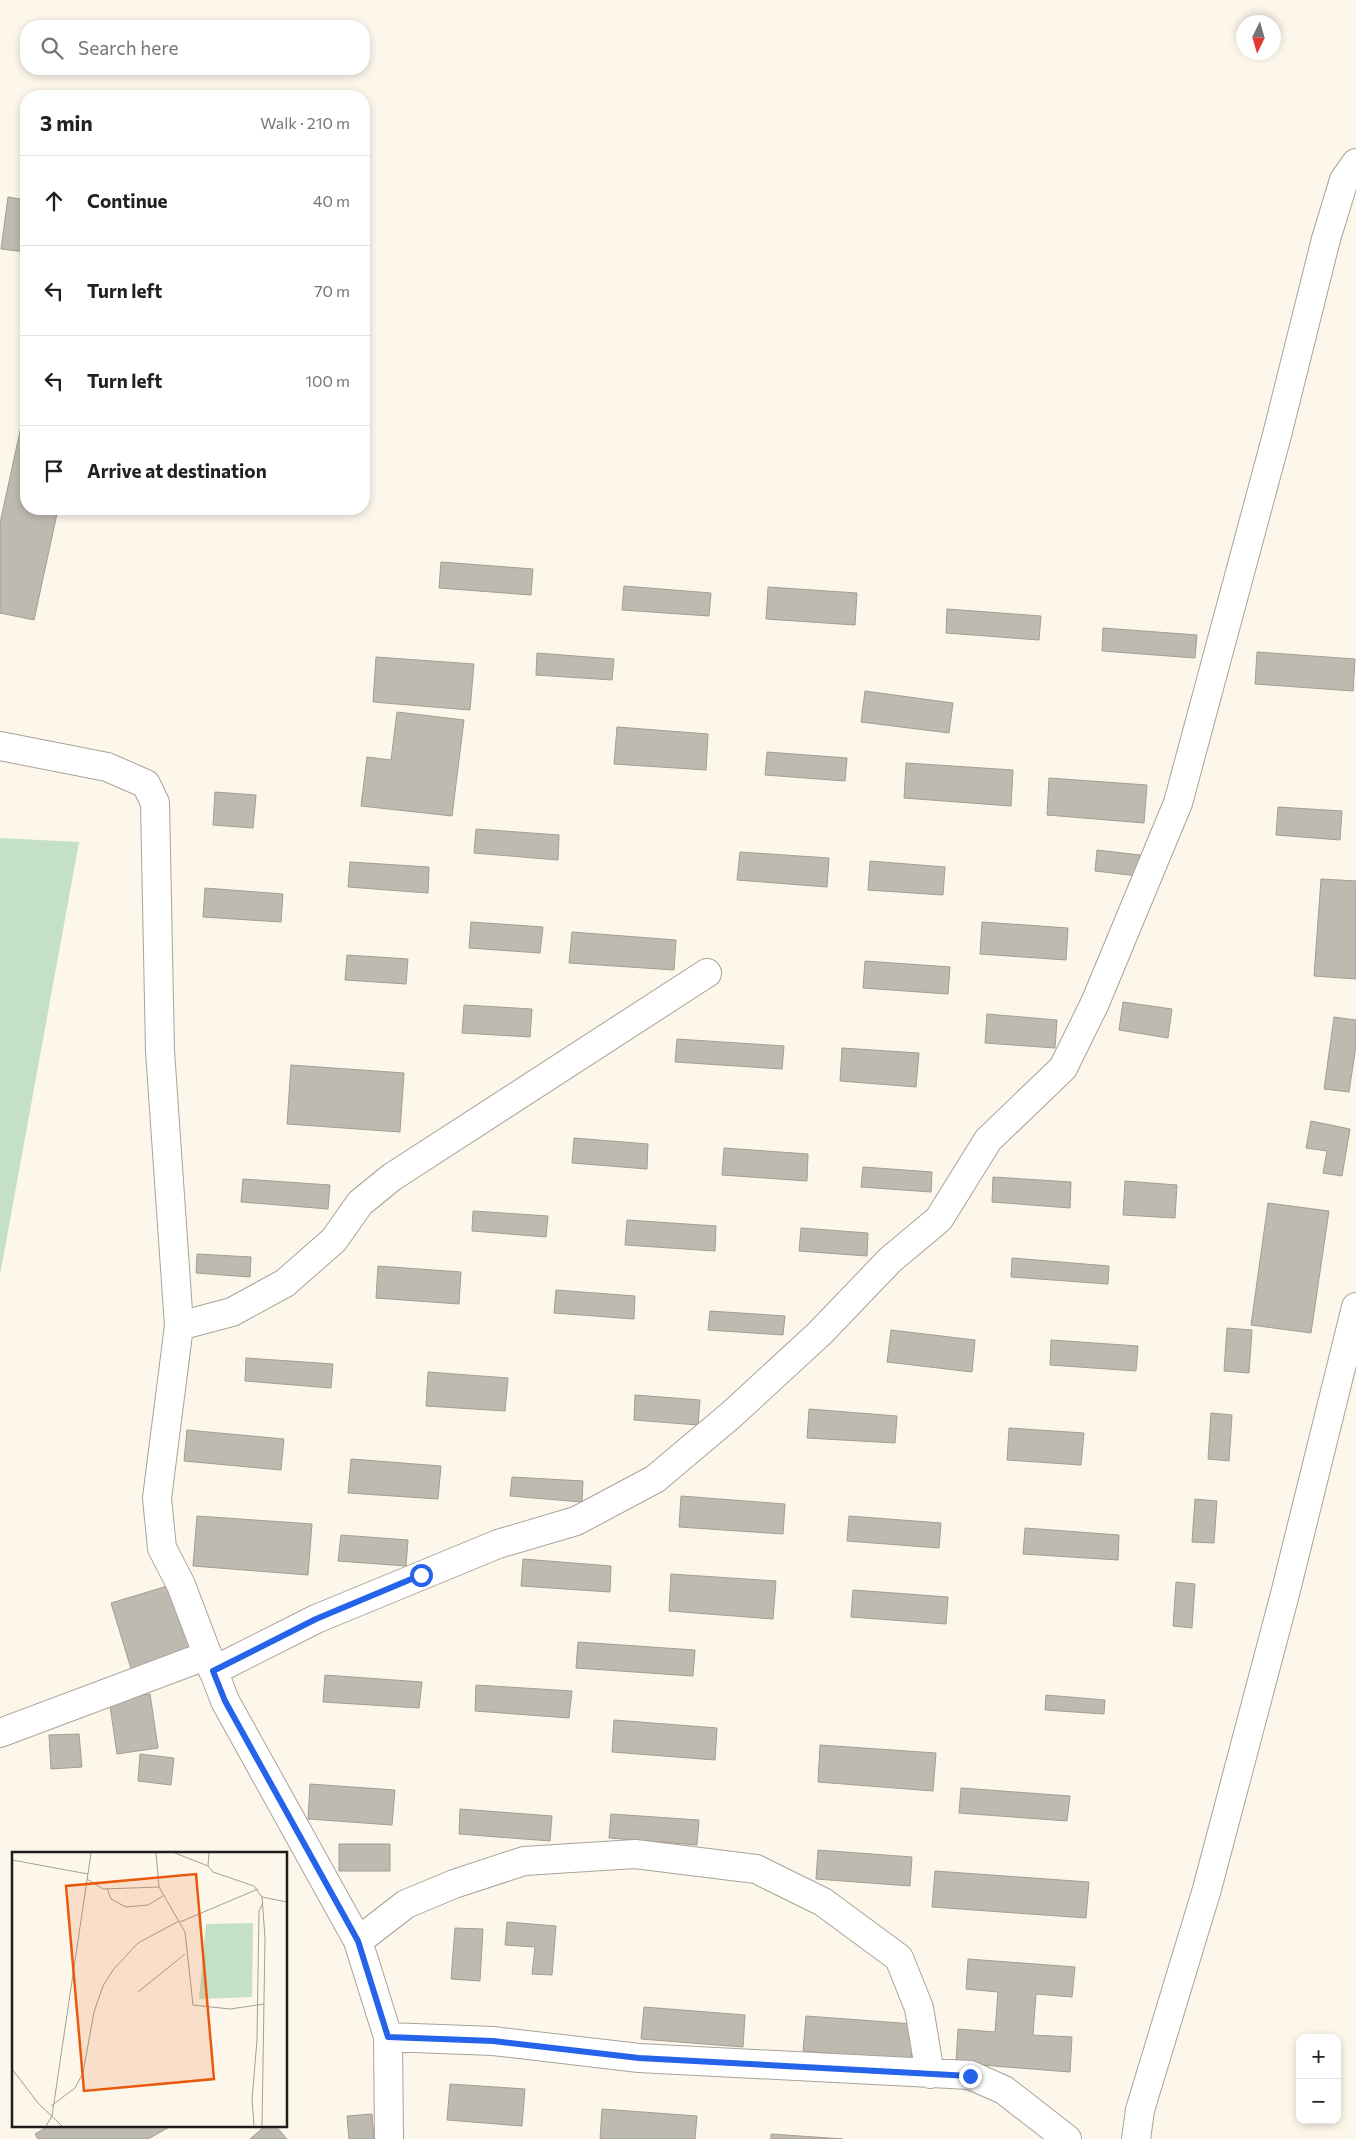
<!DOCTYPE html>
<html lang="en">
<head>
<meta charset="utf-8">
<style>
  body { margin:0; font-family:Commissioner,sans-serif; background:#f2f2f2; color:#202124 }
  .controls { position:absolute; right:15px; bottom:15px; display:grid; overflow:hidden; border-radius:10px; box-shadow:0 2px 8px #0003 }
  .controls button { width:45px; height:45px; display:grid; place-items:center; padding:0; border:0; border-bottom:1px solid #e0e0e0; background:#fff; color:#202124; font:25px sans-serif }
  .compass { position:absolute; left:1236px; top:15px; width:45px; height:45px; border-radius:50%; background:#fff; box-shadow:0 2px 8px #0003; rotate:185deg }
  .stop { position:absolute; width:15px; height:15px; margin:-11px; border:4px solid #2563eb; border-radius:50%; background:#fff }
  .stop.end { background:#2563eb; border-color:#fff; box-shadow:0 1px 5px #0008 }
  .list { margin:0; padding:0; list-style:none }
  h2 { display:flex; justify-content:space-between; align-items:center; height:65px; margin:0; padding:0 20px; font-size:21px }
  h2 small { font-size:16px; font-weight:400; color:#757577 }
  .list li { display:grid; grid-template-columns:32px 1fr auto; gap:15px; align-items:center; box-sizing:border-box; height:90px; padding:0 20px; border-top:1px solid #e0e0e0 }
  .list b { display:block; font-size:19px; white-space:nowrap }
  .list em { font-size:16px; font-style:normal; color:#757577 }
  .icon { flex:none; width:28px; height:28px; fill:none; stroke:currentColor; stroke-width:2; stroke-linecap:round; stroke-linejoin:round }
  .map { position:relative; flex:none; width:1356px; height:2139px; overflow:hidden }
  .search { position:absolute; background:#fff; box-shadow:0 2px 8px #0003; left:20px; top:20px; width:350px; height:55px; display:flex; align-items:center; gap:12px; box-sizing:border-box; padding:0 18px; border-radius:20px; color:#757577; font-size:19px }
  .panel { position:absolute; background:#fff; box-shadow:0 2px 8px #0003; left:20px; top:90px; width:350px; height:425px; border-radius:20px }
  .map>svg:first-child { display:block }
  .green { fill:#c4e0c5 }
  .building { fill:#bfbaaf; stroke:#a39d93 }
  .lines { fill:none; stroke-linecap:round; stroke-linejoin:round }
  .street-casing { stroke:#a9a399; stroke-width:30 }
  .street { stroke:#fff; stroke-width:28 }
  .route { stroke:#2563eb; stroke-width:6 }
  .inset-road { fill:none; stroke:#a49f97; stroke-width:1 }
  .view { fill:#e8590c; fill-opacity:0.15; stroke:#e8590c; stroke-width:2.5 }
  .inset-edge { fill:none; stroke:#1f1d19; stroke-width:2.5 }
</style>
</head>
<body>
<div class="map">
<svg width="1356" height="2139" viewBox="0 0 1356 2139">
  <rect width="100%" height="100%" fill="#fcf6eb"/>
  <!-- green -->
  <path class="green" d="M0,838L79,842L0,1275Z"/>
  <!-- building -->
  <path class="building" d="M8,197L26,200V252L1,249Z
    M26,404V509H58L34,620L0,613V523Z
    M441,562L533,569L531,595L439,588Z
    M624,586L711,593L709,616L622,610Z
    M768,587L857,593L855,625L766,619Z
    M947,609L1041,616L1039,640L946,633Z
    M1103,628L1197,635L1195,658L1102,651Z
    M1257,652L1355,659L1353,691L1255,684Z
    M537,653L614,659L612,680L536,675Z
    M376,657L474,664L470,710L373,702Z
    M865,691L953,703L949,733L861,722Z
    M397,712L464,720L452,816L361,806L367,757L391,760Z
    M617,727L708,734L706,770L614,764Z
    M767,752L847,758L845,781L765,775Z
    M906,763L1013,770L1011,806L904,798Z
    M1049,778L1147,785L1144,823L1047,815Z
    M215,792L256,795L253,828L213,825Z
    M1278,807L1342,811L1340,840L1276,835Z
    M476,829L559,835L558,860L474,853Z
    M1097,850L1140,855L1138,876L1095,871Z
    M740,852L829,858L827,887L737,880Z
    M870,861L945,867L943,895L868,890Z
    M350,862L429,867L428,893L348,887Z
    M1321,879L1356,881V979L1314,976Z
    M205,888L283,894L281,922L203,917Z
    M471,922L543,927L540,953L469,948Z
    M982,922L1068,928L1066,960L980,954Z
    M572,932L676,940L674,970L569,963Z
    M347,955L408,959L406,984L345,980Z
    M865,961L950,967L948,994L863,988Z
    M1123,1002L1172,1009L1168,1038L1119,1030Z
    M464,1005L532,1009L530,1037L462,1033Z
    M987,1014L1057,1020L1055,1048L985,1043Z
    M1334,1017L1356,1020V1046L1349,1092L1324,1089Z
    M677,1039L784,1046L782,1069L675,1062Z
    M842,1048L919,1053L916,1087L840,1081Z
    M291,1065L404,1073L400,1132L287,1124Z
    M1311,1121L1350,1129L1342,1176L1323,1173L1327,1151L1306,1148Z
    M574,1138L648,1144L647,1169L572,1163Z
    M724,1148L808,1154L807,1181L722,1175Z
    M863,1167L932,1172L931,1192L861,1187Z
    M993,1177L1071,1182L1070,1208L992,1202Z
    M243,1179L330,1185L328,1209L241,1202Z
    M1125,1181L1177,1185L1175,1218L1123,1215Z
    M1268,1203L1329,1211L1311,1333L1251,1325Z
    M473,1211L548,1216L546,1237L472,1231Z
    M627,1220L716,1226L715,1251L625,1245Z
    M801,1228L868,1233L867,1256L799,1251Z
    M197,1254L251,1257L250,1277L196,1273Z
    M1012,1258L1109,1266L1108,1284L1011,1277Z
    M378,1266L461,1272L459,1304L376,1298Z
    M556,1290L635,1296L634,1319L554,1313Z
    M710,1311L785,1316L783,1335L708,1330Z
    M1227,1328L1252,1330L1249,1373L1224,1371Z
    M891,1330L975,1340L972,1372L887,1362Z
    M1051,1340L1138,1346L1136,1371L1050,1365Z
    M246,1358L333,1364L331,1388L245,1381Z
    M428,1372L508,1378L505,1411L426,1406Z
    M635,1395L700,1400L698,1425L634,1420Z
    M809,1409L897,1416L895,1443L807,1438Z
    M1211,1413L1232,1415L1229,1461L1208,1459Z
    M1009,1428L1084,1433L1081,1465L1007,1460Z
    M187,1430L284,1439L281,1470L184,1461Z
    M351,1459L441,1466L438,1499L348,1493Z
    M512,1477L583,1481L582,1502L510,1496Z
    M681,1496L785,1504L783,1534L679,1527Z
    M1195,1499L1217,1501L1214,1543L1192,1542Z
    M197,1516L312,1524L308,1575L193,1566Z
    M849,1516L941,1523L939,1548L847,1541Z
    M1025,1528L1119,1535L1118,1560L1023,1554Z
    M341,1535L408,1540L406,1566L338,1561Z
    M523,1559L611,1566L610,1592L521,1586Z
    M671,1574L776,1581L773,1619L669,1611Z
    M1176,1582L1195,1584L1192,1628L1173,1626Z
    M174,1584L195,1653L132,1672L111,1603Z
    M853,1590L948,1597L946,1624L851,1617Z
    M578,1642L695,1650L693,1676L576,1668Z
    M325,1675L422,1682L419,1708L323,1702Z
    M476,1685L572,1691L569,1718L475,1711Z
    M150,1694L158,1748L117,1754L109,1699Z
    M1046,1695L1105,1700L1104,1714L1045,1710Z
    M614,1720L717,1728L715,1760L612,1752Z
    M79,1734L82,1767L51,1769L49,1735Z
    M820,1745L936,1753L933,1791L818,1782Z
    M140,1754L174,1758L171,1785L138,1781Z
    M310,1784L395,1790L392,1825L308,1819Z
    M961,1788L1070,1796L1067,1821L959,1813Z
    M460,1809L552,1816L550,1841L459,1834Z
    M611,1814L699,1820L697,1845L609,1838Z
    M339,1844H390V1871H339Z
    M818,1850L912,1857L910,1886L816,1879Z
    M935,1871L1089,1882L1086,1918L932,1907Z
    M507,1922L556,1926L552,1975L532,1974L535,1947L505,1945Z
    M455,1928L483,1929L480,1981L451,1979Z
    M968,1959L1075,1967L1072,1997L1036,1994L1033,2035L1072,2037L1070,2072L956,2063L958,2029L995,2032L998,1992L966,1989Z
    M644,2007L745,2015L743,2047L641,2039Z
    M806,2016L914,2024L911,2060L803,2051Z
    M450,2084L525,2089L522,2126L447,2120Z
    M602,2109L697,2116L695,2139H600Z
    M372,2114L374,2139H349L347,2116Z
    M50,2125H173L148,2139H38L35,2134Z
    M266,2125H275L287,2139H250Z
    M771,2134L843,2139H771Z"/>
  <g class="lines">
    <defs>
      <path id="street" d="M0,746L107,767L146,784L155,803L160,1051L179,1326L157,1498L162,1548L181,1585L225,1701L358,1941L388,2037L389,2139
        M179,1326L232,1312L285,1283L334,1240L360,1203L392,1177L707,973
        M213,1671L316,1619L498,1544L576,1521L655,1479L731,1415L820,1333L890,1260L939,1219L988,1140L1063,1068L1095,1003L1178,803L1277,435L1326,239L1344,180L1356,163
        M0,1733L208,1655
        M358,1941L406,1904L454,1884L524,1861L635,1854L756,1869L823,1902L899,1958L919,2008L930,2074
        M388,2037L493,2041L639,2058L970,2075L1004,2090L1067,2139
        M1136,2139L1140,2110L1207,1889L1285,1594L1356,1307"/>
    </defs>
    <!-- street casing -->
    <use href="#street" class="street-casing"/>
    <!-- street -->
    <use href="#street" class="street"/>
  </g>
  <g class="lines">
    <!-- route -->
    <path class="route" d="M421,1575L316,1619L213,1671L225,1701L358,1941L388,2037L493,2041L639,2058L970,2076"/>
  </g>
  <!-- overview -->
  <g transform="translate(12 1852)">
    <rect width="275" height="275" fill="#fcf6eb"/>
    <path d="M241,71L240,145L187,147L194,72Z" fill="#c4e0c5"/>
    <path class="inset-road" d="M144,1L147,35L173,80L181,153L218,157L252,152M163,1L196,14M197,1L196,14L201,20L242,34L250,45L253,86L250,274M0,8L76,22M75,27L91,37L147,35M95,36L99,47L114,55L136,53L151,44M250,45L275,50M168,70L246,37M126,140L173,102M0,217L26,251L50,274M39,254L63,236L71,221L82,160L91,134L101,118L126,91L167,69M34,274L40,264L79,1M242,274L240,247L245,188L247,59L251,51"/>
    <path class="view" d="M184,22L202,227L72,239L54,34Z"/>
    <rect width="275" height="275" class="inset-edge"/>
  </g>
</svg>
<div class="controls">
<button>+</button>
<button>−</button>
</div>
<svg class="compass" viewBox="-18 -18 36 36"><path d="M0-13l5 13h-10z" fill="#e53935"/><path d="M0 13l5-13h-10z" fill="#757577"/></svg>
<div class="stop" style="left:421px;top:1575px"></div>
<div class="stop end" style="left:970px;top:2076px"></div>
<div class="search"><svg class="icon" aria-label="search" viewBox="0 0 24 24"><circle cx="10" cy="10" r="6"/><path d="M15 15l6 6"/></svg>Search here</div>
<section class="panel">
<h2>3 min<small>Walk · 210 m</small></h2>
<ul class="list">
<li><svg class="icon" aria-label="ahead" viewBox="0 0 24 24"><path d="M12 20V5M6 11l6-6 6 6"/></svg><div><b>Continue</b></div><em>40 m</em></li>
<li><svg class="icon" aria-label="left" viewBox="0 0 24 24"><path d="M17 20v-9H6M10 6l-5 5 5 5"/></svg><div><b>Turn left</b></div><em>70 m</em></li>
<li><svg class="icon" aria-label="left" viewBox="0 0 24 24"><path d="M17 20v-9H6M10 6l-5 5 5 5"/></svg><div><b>Turn left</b></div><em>100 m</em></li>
<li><svg class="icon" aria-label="arrive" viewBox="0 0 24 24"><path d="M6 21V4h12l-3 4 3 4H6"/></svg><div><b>Arrive at destination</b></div></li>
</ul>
</section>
</div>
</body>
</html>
